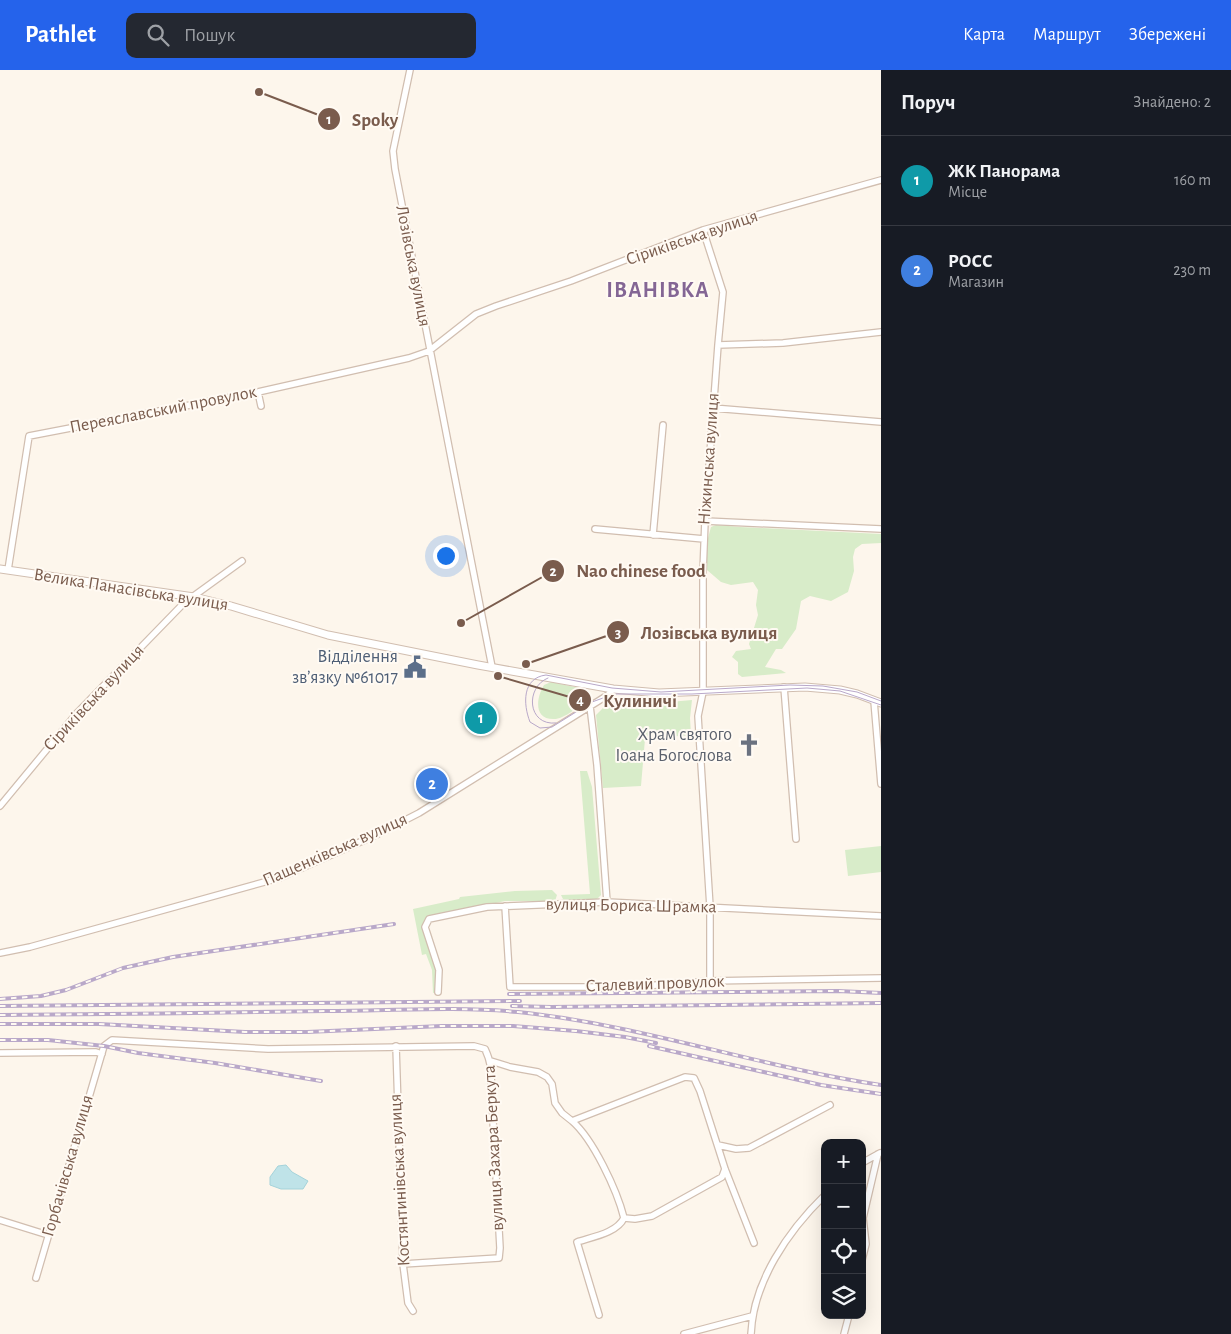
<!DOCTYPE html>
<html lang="uk">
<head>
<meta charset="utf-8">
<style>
  body { margin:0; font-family:"Alegreya Sans",sans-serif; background:#242831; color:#f1f3f6 }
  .controls { position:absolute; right:15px; bottom:15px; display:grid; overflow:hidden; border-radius:10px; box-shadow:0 5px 20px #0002 }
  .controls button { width:45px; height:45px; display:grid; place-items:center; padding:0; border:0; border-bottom:1px solid #363941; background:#171b24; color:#f1f3f6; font:25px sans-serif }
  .you { position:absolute; left:445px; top:485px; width:18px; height:18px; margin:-12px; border:4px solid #fff; border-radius:50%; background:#1a73e8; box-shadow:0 0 0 8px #1a73e833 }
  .badge { display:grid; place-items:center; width:32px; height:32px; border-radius:50%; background:#2563eb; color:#fff; font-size:16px; font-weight:700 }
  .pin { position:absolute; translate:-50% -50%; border:2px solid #fff; box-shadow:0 1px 5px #0006 }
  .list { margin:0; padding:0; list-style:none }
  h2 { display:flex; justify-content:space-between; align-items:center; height:65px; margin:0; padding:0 20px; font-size:21px }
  h2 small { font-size:16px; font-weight:400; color:#9ea1a6 }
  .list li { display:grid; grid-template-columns:32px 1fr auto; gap:15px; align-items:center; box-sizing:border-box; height:90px; padding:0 20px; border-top:1px solid #363941 }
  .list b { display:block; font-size:19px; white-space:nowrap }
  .list p { margin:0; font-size:16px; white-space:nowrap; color:#9ea1a6 }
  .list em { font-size:16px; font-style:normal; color:#9ea1a6 }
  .icon { flex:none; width:28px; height:28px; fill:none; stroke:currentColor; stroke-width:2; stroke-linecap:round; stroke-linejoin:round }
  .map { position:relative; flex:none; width:881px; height:1264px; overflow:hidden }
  header { display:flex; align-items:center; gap:30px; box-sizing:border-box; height:70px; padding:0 25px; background:#2563eb; color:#fff }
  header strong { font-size:24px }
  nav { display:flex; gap:28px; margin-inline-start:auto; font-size:18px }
  .search { width:350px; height:45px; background:#242831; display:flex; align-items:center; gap:12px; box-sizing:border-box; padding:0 18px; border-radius:10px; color:#9ea1a6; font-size:19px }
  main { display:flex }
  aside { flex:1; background:#171b24 }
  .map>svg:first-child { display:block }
  .green { fill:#d8ecc9 }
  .water { fill:#bfe3e8; stroke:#a5d3da }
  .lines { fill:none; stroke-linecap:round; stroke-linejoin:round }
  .minor-casing { stroke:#d1beb0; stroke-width:8 }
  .tertiary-casing { stroke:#d1beb0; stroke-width:9 }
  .minor { stroke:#fff; stroke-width:5.5 }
  .tertiary { stroke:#fff; stroke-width:7 }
  .tram { stroke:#b9a8c9; stroke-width:1 }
  .rail-casing { stroke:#b9a8c9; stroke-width:4 }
  .rail { stroke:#fffaf3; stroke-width:2; stroke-dasharray:5.5; stroke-linecap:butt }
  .labels { text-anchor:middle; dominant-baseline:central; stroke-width:4; stroke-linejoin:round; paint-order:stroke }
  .street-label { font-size:18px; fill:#7a5c4d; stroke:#fffaf3 }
  .service-label { font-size:18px; fill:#4e5e75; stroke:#fffaf3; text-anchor:end }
  .worship-label { font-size:18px; fill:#5b616d; stroke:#fffaf3; text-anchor:end }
  .district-label { font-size:22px; font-weight:bold; letter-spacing:1px; fill:#846695; stroke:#fffaf3 }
  .leader { fill:none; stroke:#7a5c4d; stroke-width:2 }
  .callout-dot { fill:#7a5c4d; stroke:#fffaf3; stroke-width:2 }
  .mark-label { font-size:15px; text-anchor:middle; font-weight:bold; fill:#fff }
  .callout-label { font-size:19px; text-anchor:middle; font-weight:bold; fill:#7a5c4d; stroke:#fffaf3; stroke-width:4; stroke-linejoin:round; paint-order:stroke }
</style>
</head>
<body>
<header>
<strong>Pathlet</strong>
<div class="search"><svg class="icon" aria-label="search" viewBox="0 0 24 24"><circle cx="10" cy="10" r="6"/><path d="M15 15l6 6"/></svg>Пошук</div>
<nav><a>Карта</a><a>Маршрут</a><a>Збережені</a></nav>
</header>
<main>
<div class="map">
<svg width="881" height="1264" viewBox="0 0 881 1264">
  <rect width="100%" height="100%" fill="#fdf6ec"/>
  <!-- green -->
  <path class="green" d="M716,455L740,457L881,464V473L862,474L855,479L853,487L854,501L848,522L831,531L810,526L801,531L796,559L782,579H776L765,597L781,600L786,603L742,607L738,604V592L732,587L736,581L751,579L749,574L758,545L756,535L758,520L753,512L731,515L721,512L707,500L706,489L708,468L711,457Z
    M551,612L584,619L588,623C589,632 565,648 556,649C533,651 536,628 544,615Z
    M692,630L690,648L691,665L645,669L641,716L603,718L596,645L603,638Z
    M580,701H587L592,717L601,825L597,829L564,831L561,825L590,824Z
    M881,776V802L848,806L845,780Z
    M552,820L557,825L555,831H505L427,848L422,858L437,901V922L433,923L432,900L426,884L422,885L413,839L459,829L460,827L515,821Z"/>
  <!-- water -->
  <path class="water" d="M286,1095L292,1102L308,1111L303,1119H281L270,1115V1107L278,1096Z"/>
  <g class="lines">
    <defs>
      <path id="minor" d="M410,0L393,81L395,99C426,265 460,431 492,597
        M703,160L723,222L718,275L705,451L703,502V622L698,646L710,837V911
        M718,275L783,273L881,262
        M258,322L261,336
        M713,338L881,352
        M705,451L881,459
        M595,459L704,469
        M653,465L663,355
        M8,500L29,366L258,322L409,288L429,281L476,244L496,236L571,211L703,160L881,110
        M784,617L796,769
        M874,631L881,714
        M590,636L597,695L607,832
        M0,736L77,643L184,533L242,491
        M505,836L510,917H630L710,911L881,908
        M0,883L30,877L279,808L378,764L419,743L608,625L613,619
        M438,922L439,900L425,857L429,849L487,837L607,832L881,846
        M396,976L403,1194L408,1233L413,1241
        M0,983L96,982L102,984
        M491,991L510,997L538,1002L547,1007L552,1014L555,1033L562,1043L572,1051L685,1007L694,1008L700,1021L725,1099L754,1173
        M572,1051C593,1069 617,1120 624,1148
        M718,1075L736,1079L749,1078L830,1035
        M862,1093L880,1083
        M0,1150L48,1165
        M862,1190L866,1174L863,1148L878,1084
        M36,1208L104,976L112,970L268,979L474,976L485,979C491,992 492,1001 491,1015L500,1178L499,1188L403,1194
        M599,1245L577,1172C592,1167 617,1163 624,1148L635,1149L652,1146L722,1107L725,1099
        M684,1264L752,1246
        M751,1264C753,1212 788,1161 825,1125
        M844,1264L849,1245"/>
      <path id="tertiary" d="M0,499L194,527L231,536L328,565L478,595L613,619L659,623L805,617L840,620L857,624L881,633"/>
    </defs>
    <!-- minor casing -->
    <use href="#minor" class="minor-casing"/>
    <!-- tertiary casing -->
    <use href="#tertiary" class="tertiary-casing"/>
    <!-- minor -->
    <use href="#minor" class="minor"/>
    <!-- tertiary -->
    <use href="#tertiary" class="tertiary"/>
    <!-- tram -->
    <path class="tram" d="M548,608C525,617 527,656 556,653
      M881,631L857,622L823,616L790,615L661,622L612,618L546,605C522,608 523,634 530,652L540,658L552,657L592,632L614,624H692L807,618L840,621L881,635"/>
    <defs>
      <path id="rail" d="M509,924L838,921L881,923
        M0,929L41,926L66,920L123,898L173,887L394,854
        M0,936L520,931
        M512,936L551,937L881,933
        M0,945C109,944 217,943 326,941C389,941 455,936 518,942C642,955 759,997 881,1015
        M0,954H99L245,962H307L442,956H513L576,961L625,967L656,973
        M0,970H48L104,976L138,983L215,993L321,1011
        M649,976L821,1015L881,1024"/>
    </defs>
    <!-- rail casing -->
    <use href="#rail" class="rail-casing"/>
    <!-- rail -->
    <use href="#rail" class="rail"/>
  </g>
  <!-- icons -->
  <defs>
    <symbol id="civic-bare" viewBox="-9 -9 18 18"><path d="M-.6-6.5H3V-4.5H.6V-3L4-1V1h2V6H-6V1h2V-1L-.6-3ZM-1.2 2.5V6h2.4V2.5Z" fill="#5c6f8a" stroke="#fffaf3" stroke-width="2.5" paint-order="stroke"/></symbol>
    <symbol id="church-bare" viewBox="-9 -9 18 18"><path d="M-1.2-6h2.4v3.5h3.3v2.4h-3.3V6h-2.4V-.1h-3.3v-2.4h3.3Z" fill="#6b7280" stroke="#fffaf3" stroke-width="2.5" paint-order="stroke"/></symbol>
  </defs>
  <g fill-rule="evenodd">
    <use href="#civic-bare" x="399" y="581" width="32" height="32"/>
    <use href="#church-bare" x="733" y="659" width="32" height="32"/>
  </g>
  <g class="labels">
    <!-- street labels -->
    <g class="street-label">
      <text transform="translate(692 168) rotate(-19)">Сіриківська вулиця</text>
      <text transform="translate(413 196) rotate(79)">Лозівська вулиця</text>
      <text transform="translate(163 340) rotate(-11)">Переяславський провулок</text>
      <text transform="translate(709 389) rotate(-86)">Ніжинська вулиця</text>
      <text transform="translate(131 520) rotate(9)">Велика Панасівська вулиця</text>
      <text transform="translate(94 628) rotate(-47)">Сіриківська вулиця</text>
      <text transform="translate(335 780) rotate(-24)">Пащенківська вулиця</text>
      <text transform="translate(631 836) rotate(1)">вулиця Бориса Шрамка</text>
      <text transform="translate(655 914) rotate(-2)">Сталевий провулок</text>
      <text transform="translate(494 1078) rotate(-93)">вулиця Захара Беркута</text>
      <text transform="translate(68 1096) rotate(-74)">Горбачівська вулиця</text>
      <text transform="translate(400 1110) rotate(-93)">Костянтинівська вулиця</text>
    </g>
    <!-- service labels -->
    <g class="service-label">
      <text x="398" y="587">Відділення<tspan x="398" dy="21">зв’язку №61017</tspan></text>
    </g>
    <!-- worship labels -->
    <g class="worship-label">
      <text x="732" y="665">Храм святого<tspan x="732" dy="21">Іоана Богослова</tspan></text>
    </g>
    <!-- district labels -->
    <g class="district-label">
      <text x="658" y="220">ІВАНІВКА</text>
    </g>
  </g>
  <!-- callouts -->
  <path class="leader" d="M259 22L329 49M461 553L553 501M526 594L618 562M498 606L580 630"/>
  <g class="callout-dot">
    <circle cx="259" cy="22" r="5"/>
    <circle cx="461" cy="553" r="5"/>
    <circle cx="526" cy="594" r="5"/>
    <circle cx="498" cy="606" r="5"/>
    <circle cx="329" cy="49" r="12"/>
    <circle cx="553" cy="501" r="12"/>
    <circle cx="618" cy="562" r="12"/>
    <circle cx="580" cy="630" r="12"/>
  </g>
  <g class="mark-label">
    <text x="329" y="54">1</text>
    <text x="553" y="506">2</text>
    <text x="618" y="568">3</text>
    <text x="580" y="635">4</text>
  </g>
  <g class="callout-label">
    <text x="375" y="56">Spoky</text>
    <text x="641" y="507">Nao chinese food</text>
    <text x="709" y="569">Лозівська вулиця</text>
    <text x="640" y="637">Кулиничі</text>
  </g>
</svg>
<div class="controls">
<button>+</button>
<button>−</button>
<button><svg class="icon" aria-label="locate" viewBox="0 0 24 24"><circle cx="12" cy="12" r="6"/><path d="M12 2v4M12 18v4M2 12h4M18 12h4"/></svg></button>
<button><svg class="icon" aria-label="layers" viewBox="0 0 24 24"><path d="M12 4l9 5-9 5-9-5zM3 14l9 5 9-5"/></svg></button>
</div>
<div class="you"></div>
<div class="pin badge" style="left:481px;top:648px;background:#0f9aa8">1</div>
<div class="pin badge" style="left:432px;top:714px;background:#3f7fe0">2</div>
</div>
<aside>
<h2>Поруч<small>Знайдено: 2</small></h2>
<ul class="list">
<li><span class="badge" style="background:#0f9aa8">1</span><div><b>ЖК Панорама</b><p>Місце</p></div><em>160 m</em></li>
<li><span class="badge" style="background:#3f7fe0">2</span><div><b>РОСС</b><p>Магазин</p></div><em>230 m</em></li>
</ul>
</aside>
</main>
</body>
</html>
